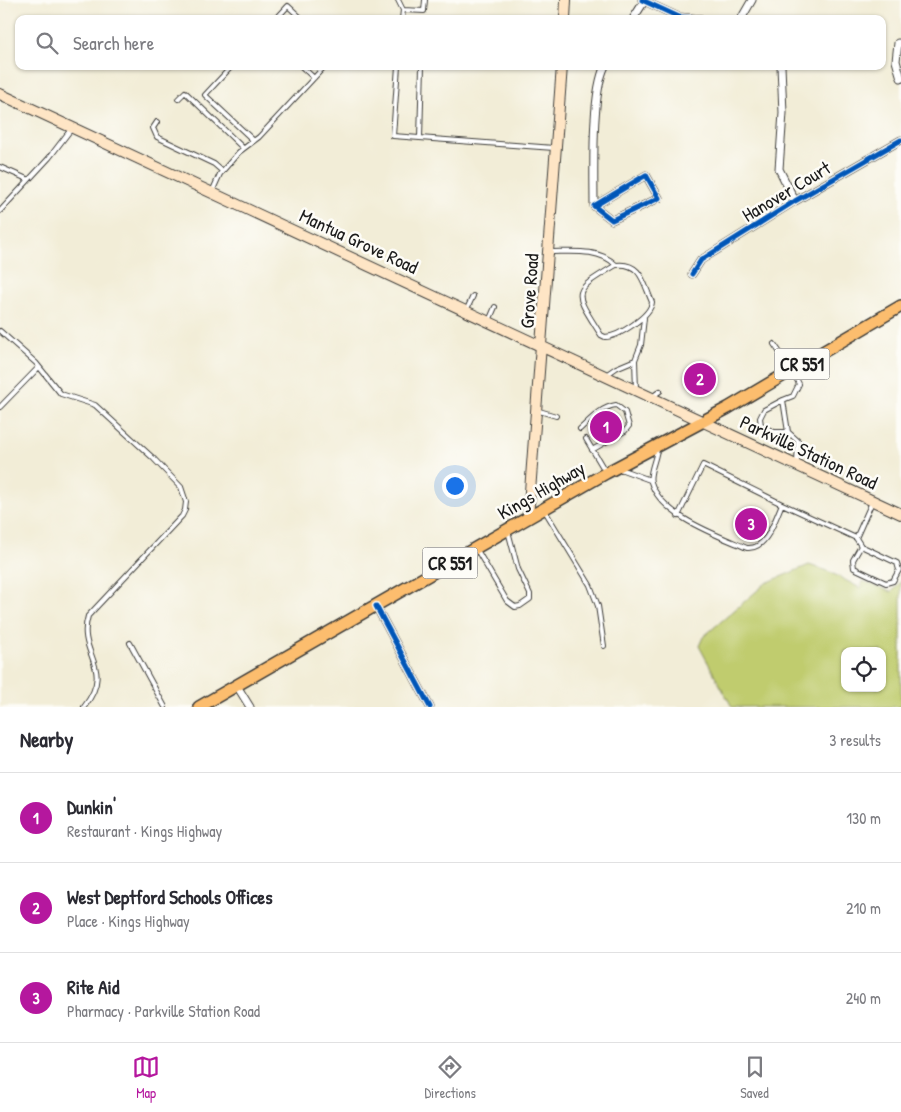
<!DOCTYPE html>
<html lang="en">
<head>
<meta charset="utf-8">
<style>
  body { margin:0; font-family:"Patrick Hand",sans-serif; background:#f7f7f7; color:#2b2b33 }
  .controls { position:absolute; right:15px; bottom:15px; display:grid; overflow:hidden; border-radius:10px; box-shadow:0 1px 4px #0004 }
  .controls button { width:45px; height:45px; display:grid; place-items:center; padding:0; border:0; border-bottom:1px solid #e1e1e2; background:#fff; color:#2b2b33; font:25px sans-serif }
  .you { position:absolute; left:454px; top:485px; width:18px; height:18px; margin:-12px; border:4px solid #fff; border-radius:50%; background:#1a73e8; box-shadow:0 0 0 8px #1a73e833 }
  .badge { display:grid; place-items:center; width:32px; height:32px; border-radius:50%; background:#b5179e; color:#fff; font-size:16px; font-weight:700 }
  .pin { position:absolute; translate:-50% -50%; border:2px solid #fff; box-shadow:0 1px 5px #0006 }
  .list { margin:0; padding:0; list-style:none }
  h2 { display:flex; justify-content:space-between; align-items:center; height:65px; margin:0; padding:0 20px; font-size:21px }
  h2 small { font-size:16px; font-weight:400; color:#7c7c81 }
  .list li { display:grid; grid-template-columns:32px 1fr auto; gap:15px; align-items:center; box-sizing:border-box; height:90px; padding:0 20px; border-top:1px solid #e1e1e2 }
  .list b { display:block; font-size:19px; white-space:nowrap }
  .list p { margin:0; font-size:16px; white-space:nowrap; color:#7c7c81 }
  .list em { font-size:16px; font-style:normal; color:#7c7c81 }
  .icon { flex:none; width:28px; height:28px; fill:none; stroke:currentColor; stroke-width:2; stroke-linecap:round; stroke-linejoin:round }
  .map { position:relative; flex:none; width:901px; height:707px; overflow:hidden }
  .search { position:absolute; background:#fff; box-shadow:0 1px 4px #0004; left:15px; right:15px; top:15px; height:55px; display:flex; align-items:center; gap:12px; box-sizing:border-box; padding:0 18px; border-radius:10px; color:#7c7c81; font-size:19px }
  .sheet { height:335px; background:#fff }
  nav { display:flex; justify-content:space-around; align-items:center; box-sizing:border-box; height:70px; border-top:1px solid #e1e1e2; background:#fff; font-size:14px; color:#7c7c81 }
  nav a { display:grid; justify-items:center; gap:2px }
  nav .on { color:#b5179e }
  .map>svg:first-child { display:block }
  .green { fill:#c0cc6e; stroke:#6e7445; fill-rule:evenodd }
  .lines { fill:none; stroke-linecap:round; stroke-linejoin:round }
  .lane-casing { stroke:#3c3b38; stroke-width:6 }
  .street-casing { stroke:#3c3b38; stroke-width:9 }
  .secondary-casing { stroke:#3c3b38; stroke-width:12 }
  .primary-casing { stroke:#3c3b38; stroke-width:14 }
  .lane { stroke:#fff; stroke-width:4 }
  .street { stroke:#fff; stroke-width:7 }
  .secondary { stroke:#fee5c5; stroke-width:10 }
  .primary { stroke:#fcbd6e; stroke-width:11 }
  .cycleway-casing { stroke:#fdfcf7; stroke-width:8 }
  .cycleway { stroke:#0057b8; stroke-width:5 }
  .labels { text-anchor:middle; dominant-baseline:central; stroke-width:5; stroke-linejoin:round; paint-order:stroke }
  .shield { fill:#fdfcf7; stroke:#605f5e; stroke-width:1 }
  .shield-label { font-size:18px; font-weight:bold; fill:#1c1c1c }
  .street-label { font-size:19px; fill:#1c1c1c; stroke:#fdfcf7 }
</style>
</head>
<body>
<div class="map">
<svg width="901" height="707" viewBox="0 0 901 707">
  <rect width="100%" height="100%" fill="#fdfcf7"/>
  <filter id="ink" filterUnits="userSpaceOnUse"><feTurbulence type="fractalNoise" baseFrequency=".02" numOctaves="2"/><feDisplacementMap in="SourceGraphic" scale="10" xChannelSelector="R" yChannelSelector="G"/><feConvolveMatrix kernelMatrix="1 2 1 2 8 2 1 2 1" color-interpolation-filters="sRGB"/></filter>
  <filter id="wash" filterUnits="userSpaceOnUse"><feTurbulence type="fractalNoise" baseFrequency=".0096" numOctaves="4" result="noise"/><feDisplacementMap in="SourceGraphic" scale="20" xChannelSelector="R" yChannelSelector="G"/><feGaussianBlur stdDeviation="1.12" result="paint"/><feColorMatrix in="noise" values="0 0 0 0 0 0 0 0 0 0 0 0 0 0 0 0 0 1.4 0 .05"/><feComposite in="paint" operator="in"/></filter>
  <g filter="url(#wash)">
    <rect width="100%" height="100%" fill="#f2edd7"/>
    <!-- green -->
    <path class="green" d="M809,565L830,572L860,588L863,581L892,592L901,581V707H732L699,646L703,637L766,583ZM845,651H882V688H845Z"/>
  </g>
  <g filter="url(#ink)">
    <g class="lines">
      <defs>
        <path id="lane" d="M398,0L403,10
          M276,19L288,6L302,19
          M402,19L403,10L424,11L425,0
          M232,66L205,95L254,141
          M301,66L314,78
          M398,66L393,136L554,148
          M178,99L185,92L243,148
          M157,122L153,128L157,137L214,164L222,171
          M420,138L422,66
          M0,167L27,179
          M212,192L220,174L239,152L259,137L325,66
          M0,211L49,158L72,128
          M549,252C571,252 599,248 616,265C570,293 573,290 601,335L605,337C618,337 651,316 652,302C643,282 641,262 616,265
          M466,311L473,296
          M489,321L495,307
          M0,331L36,363L61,394L95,405L153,458L181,487L186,502L185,510L182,516L88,616C76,655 116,666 84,707
          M774,344L792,370L799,384L793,396L783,400L788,432L798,441L797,464
          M635,360L641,345L644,318
          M606,375L616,368L635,360L636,390
          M652,397L660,391
          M783,400L764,410L760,418L761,425L774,432H788
          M0,407L39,367
          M536,410L556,416
          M580,429C590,420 601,407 616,405L625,412L629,426L625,431L592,450
          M586,439L605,471
          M657,448C657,458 648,473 651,482C661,516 717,535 747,548C767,550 775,519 782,504L856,538L872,502
          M620,469L650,480
          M545,511L590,585L598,606L604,646
          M678,516L703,465L782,504
          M856,538L861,546L897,563L899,570L893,581L886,583L854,568L853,560L861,546
          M477,550L507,601L515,607L520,606L530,599V594L518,569L508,531
          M130,643L165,707"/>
        <path id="street" d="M642,0L679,17L701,19
          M633,19L645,0
          M741,19L752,0
          M898,43L896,61L901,78
          M781,66L783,113L779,169L795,201
          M646,175L659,198L612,220L594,206Z
          M594,206C594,172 591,94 605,66
          M692,274L701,260L795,201L901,140
          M376,606L430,707
          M237,686L250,707"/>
        <path id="secondary" d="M565,19L566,0
          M0,94C301,233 600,376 901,514
          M528,518L562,66"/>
        <path id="primary" d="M199,707L606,473L728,408L901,306"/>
      </defs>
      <!-- lane casing -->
      <use href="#lane" class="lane-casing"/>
      <!-- street casing -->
      <use href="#street" class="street-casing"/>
      <!-- secondary casing -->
      <use href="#secondary" class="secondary-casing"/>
      <!-- primary casing -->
      <use href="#primary" class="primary-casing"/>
      <!-- lane -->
      <use href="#lane" class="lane"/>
      <!-- street -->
      <use href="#street" class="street"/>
      <!-- secondary -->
      <use href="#secondary" class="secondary"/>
      <!-- primary -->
      <use href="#primary" class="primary"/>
      <defs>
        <path id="cycleway" d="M642,0L679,17L701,19
          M646,175L659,198L612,220L594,206Z
          M692,274L701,260L795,201L901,140
          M376,606L430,707"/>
      </defs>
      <!-- cycleway casing -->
      <use href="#cycleway" class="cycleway-casing"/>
      <!-- cycleway -->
      <use href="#cycleway" class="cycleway"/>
    </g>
  </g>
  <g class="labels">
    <!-- shield labels -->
    <g class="shield">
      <rect x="774.5" y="348.5" width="55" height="31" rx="4"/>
      <rect x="422.5" y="547.5" width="55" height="31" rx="4"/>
    </g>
    <g class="shield-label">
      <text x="802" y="364">CR 551</text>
      <text x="450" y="563">CR 551</text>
    </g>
    <!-- street labels -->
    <g class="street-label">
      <text transform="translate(786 191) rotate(-31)">Hanover Court</text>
      <text transform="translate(359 241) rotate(25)">Mantua Grove Road</text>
      <text transform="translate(529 291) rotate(-86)">Grove Road</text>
      <text transform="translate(809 452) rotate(25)">Parkville Station Road</text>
      <text transform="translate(541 490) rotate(-30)">Kings Highway</text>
    </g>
  </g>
</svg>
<div class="controls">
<button><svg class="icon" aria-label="locate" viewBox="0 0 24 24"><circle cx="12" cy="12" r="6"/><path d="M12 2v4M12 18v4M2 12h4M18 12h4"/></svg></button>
</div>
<div class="you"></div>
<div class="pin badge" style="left:606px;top:427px">1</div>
<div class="pin badge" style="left:700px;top:379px">2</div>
<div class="pin badge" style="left:751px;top:524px">3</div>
<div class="search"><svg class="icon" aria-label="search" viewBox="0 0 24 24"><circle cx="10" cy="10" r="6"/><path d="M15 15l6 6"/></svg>Search here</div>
</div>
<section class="sheet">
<h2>Nearby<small>3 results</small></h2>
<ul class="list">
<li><span class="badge">1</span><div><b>Dunkin'</b><p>Restaurant · Kings Highway</p></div><em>130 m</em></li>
<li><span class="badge">2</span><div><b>West Deptford Schools Offices</b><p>Place · Kings Highway</p></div><em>210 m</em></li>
<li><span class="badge">3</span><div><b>Rite Aid</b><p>Pharmacy · Parkville Station Road</p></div><em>240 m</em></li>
</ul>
</section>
<nav>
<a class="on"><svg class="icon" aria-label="map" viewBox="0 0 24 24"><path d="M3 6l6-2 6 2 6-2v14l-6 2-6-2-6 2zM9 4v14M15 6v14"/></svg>Map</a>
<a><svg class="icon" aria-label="directions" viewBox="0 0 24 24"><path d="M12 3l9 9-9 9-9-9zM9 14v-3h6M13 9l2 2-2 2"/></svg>Directions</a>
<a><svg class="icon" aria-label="saved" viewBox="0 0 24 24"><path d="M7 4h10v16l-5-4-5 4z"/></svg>Saved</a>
</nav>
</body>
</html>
